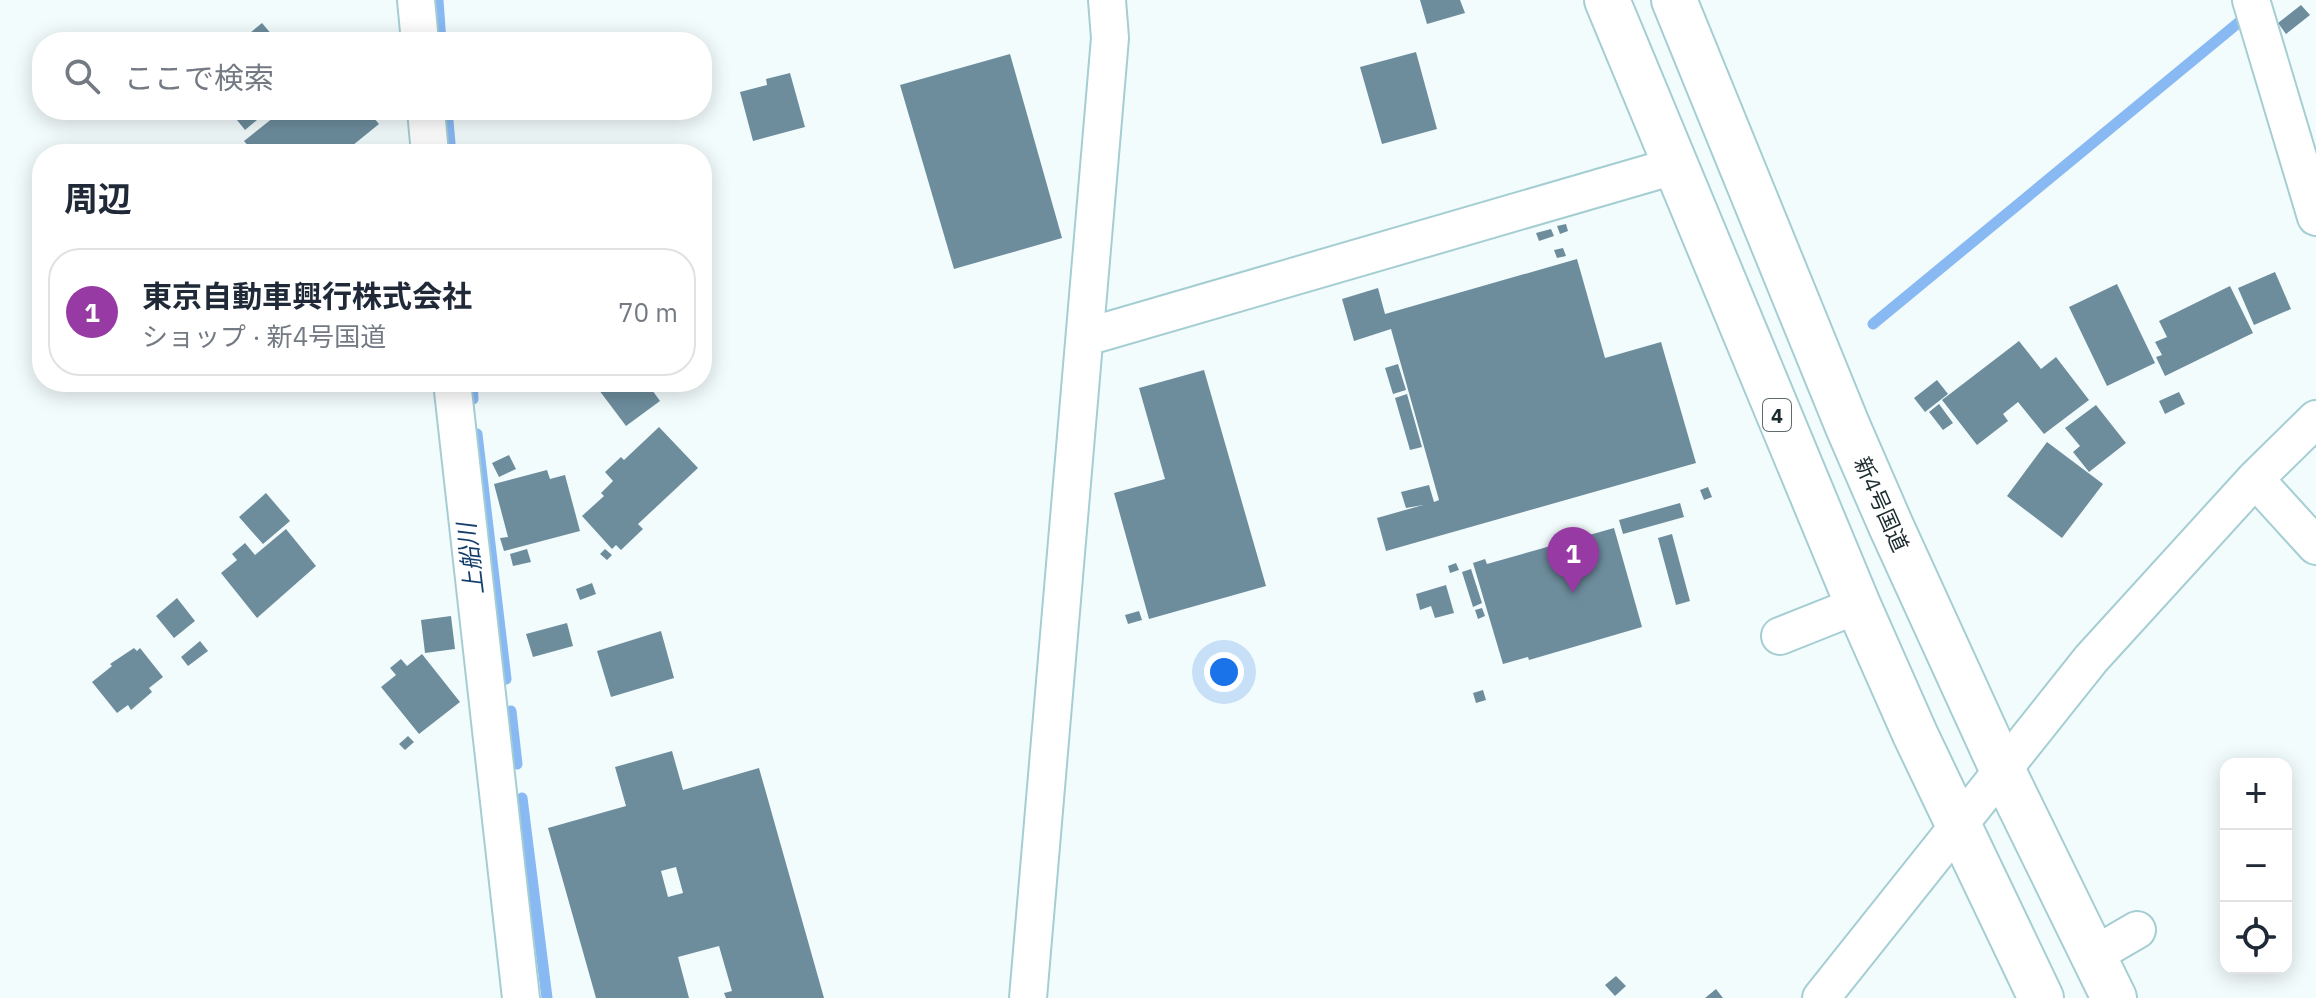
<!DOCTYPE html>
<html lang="ja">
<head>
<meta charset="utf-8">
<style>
  body { margin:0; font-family:"IBM Plex Sans","Noto Sans JP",sans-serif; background:#f6f6f7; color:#1f2937 }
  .controls { position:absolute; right:24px; bottom:24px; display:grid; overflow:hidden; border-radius:16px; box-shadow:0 4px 20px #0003 }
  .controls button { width:72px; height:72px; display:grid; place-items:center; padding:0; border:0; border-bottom:2px solid #e0e1e3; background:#fff; color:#1f2937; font:40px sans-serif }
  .you { position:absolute; left:1224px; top:672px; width:28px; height:28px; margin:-20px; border:6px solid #fff; border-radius:50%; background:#1a73e8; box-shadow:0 0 0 12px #1a73e833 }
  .badge { display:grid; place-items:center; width:52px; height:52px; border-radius:50%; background:#973aa4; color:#fff; font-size:26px; font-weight:700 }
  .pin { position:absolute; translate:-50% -66px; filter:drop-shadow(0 2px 4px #0008) }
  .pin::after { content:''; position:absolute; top:42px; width:28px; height:24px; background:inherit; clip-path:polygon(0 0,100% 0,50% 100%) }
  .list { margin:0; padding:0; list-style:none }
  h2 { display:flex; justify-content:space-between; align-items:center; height:104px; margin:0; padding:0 32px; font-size:34px }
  h2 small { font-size:26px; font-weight:400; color:#747a83 }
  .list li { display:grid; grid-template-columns:52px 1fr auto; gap:24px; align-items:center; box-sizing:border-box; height:128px; margin:0 16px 16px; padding:0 16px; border:2px solid #e0e1e3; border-radius:32px }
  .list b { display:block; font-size:30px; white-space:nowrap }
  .list p { margin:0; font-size:26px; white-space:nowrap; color:#747a83 }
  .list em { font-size:26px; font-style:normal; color:#747a83 }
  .icon { flex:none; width:44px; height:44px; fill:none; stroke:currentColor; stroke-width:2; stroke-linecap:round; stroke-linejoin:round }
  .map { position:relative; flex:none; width:2316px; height:998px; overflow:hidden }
  .search { position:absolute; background:#fff; box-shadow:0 4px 20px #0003; left:32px; top:32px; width:680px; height:88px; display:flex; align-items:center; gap:20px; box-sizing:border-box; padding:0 28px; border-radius:32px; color:#747a83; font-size:30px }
  .panel { position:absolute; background:#fff; box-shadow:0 4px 20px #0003; left:32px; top:144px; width:680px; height:248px; border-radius:32px }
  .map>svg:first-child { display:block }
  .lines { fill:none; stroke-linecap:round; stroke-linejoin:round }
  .stream { stroke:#88b9f3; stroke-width:11 }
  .building { fill:#6d8d9d; fill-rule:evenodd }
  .minor-casing { stroke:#a5ced3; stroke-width:40 }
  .highway-casing { stroke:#a5ced3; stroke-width:48 }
  .minor { stroke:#fff; stroke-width:36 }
  .highway { stroke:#fff; stroke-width:44 }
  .labels { text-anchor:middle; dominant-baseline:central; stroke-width:7; stroke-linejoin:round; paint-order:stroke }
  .shield { fill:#fff; stroke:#5f6b6c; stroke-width:2 }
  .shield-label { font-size:20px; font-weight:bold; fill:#1b2b2d }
  .street-label { font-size:22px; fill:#1b2b2d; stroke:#fff }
  .water-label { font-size:24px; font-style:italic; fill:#143f6c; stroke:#fff }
</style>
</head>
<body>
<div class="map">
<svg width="2316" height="998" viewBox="0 0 2316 998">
  <rect width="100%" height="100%" fill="#f3fcfd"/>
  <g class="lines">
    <!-- stream -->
    <path class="stream" d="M438,0L441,42
      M447,110L451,154
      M1873,324L2249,14
      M472,382L473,399
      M477,434L506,679
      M511,711L517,764
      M522,798L547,998"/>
  </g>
  <!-- building -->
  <path class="building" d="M1420,0H1460L1465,13L1427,24Z
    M2301,5L2310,15L2286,34L2278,23Z
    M262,23L278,42H239Z
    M1416,52L1437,129L1382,144L1360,67Z
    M1010,54L1062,238L954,269L900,85Z
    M790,73L805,127L753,141L740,92L767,85L766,79Z
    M229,110H269L245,130Z
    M283,110H367L379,124L342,154H255L244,141Z
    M397,145L398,154H387V146Z
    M1566,224L1568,231L1560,234L1557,226Z
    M1551,229L1554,236L1539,241L1536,233Z
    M1563,248L1566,256L1557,258L1554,250Z
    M1577,259L1605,358L1661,342L1696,463L1386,551L1377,518L1423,505L1406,508L1401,492L1429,485L1434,502L1439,500L1391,329L1354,341L1342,299L1378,288L1385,314Z
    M2275,272L2291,309L2254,325L2238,288Z
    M2117,284L2155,363L2107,386L2069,307Z
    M2230,286L2253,333L2165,376L2156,357L2162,355L2155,342L2167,337L2159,321Z
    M2019,341L2041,369L2056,357L2089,400L2044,434L2018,402L2003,414L2008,421L1977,445L1942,400Z
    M1398,364L1406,390L1393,394L1385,368Z
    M1204,370L1266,586L1149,619L1114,493L1165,479L1139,388Z
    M1937,380L1948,394L1925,412L1914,398Z
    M593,382H657L650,387L660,401L626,426Z
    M2179,392L2185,404L2165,414L2159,401Z
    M1407,394L1422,447L1410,450L1395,398Z
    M1939,404L1953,423L1943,430L1929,412Z
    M2096,405L2126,443L2089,472L2073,452L2080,446L2065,428Z
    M659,427L698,468L638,524L643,529L621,550L616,545L612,549L582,516L604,496L601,493L613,481L605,472L621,457L624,460Z
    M2047,442L2103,484L2062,538L2007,496Z
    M509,455L516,469L499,477L492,463Z
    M547,470L550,479L565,475L580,531L504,551L500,538L508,537L494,484Z
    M1708,487L1712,497L1704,500L1700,490Z
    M266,493L290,521L263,544L239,517Z
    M1680,503L1684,517L1623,534L1619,520Z
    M1614,528L1642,627L1529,660L1528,657L1503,664L1473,563L1485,559L1487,564Z
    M286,529L316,566L257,618L221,573L237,560L232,554L245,543L255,555Z
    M1672,534L1690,601L1676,605L1658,538Z
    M527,549L531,562L513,566L510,554Z
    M605,549L612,555L607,560L600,554Z
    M1456,563L1459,570L1450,573L1448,566Z
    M1471,569L1482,603L1473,607L1462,572Z
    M592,583L596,594L580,600L576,589Z
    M1446,585L1454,613L1435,618L1431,606L1420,610L1416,594Z
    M177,598L195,621L174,638L156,616Z
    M1482,608L1485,616L1478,619L1475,610Z
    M1139,611L1142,620L1128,624L1125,615Z
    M451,616L455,649L425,653L421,620Z
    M567,623L573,646L533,657L526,634Z
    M661,631L674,678L611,697L597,651Z
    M200,641L208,651L188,666L181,657Z
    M134,648L137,651L140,648L163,677L149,688L152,692L131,710L128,705L117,713L92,682L112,666L110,664Z
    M422,654L460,702L419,734L381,687L396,675L390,668L401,659L407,666Z
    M1483,690L1486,700L1476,703L1473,693Z
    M408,736L414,742L405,750L399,744Z
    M672,751L683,790L759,768L824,998H726L724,993L732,991L719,946L678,957L689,998H596L548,828L626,806L615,767ZM676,867L683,893L668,897L661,871Z
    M1616,976L1626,986L1615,996L1605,985Z
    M1716,989L1723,998H1705Z"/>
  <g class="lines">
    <defs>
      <path id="minor" d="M416,0L420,42
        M2251,0L2316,217
        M426,110L430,154
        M1086,337L1674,166
        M452,382L521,998
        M2255,479L2316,546
        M1780,636L1858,605
        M2094,955L2137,930
        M1028,998L1110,38L1107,0
        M1821,998L2091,659L2255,479L2316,419"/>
      <path id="highway" d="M1607,0L1858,605L1915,734L2041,998
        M1674,0L1848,427L1891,526L2002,769L2114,998"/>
    </defs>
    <!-- minor casing -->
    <use href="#minor" class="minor-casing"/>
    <!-- highway casing -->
    <use href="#highway" class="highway-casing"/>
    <!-- minor -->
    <use href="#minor" class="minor"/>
    <!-- highway -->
    <use href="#highway" class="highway"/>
  </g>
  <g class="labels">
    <!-- shield labels -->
    <rect class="shield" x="1763" y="399" width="28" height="32" rx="6"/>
    <g class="shield-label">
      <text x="1777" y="415">4</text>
    </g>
    <!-- street labels -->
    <g class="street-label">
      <text transform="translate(1882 504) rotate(66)">新4号国道</text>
    </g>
    <!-- water labels -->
    <g class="water-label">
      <text transform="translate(470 559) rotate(-97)">上船川</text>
    </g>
  </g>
</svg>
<div class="controls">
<button>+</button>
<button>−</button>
<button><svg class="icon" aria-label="locate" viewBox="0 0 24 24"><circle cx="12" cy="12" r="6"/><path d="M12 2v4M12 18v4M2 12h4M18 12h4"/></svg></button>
</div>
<div class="you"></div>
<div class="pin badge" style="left:1573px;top:593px">1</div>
<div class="search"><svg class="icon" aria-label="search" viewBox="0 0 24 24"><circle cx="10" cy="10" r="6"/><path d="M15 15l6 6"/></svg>ここで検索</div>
<section class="panel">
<h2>周辺<small></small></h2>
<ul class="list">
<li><span class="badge">1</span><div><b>東京自動車興行株式会社</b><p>ショップ · 新4号国道</p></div><em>70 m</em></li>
</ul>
</section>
</div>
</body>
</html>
